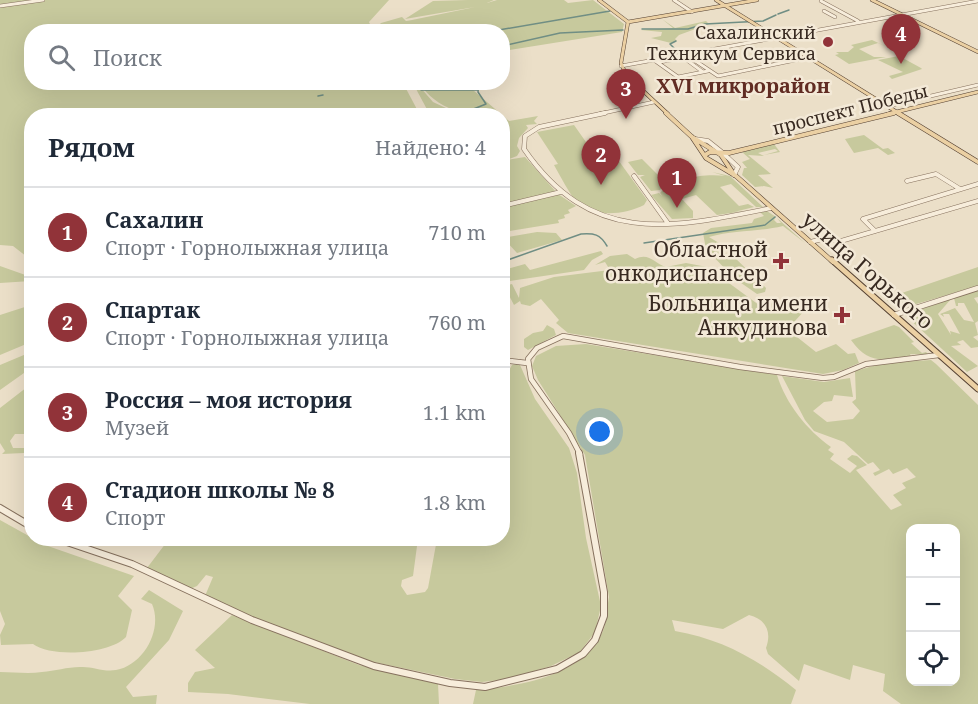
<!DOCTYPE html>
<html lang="ru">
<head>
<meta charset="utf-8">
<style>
  body { margin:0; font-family:"Noto Serif",serif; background:#f2f2f3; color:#1f2937 }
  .controls { position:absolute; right:18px; bottom:18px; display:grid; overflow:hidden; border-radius:12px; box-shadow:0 6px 24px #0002 }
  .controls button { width:54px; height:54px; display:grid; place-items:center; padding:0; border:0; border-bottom:2px solid #e0e1e3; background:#fff; color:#1f2937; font:30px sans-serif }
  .you { position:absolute; left:600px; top:432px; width:21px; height:21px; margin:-15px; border:4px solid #fff; border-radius:50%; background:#1a73e8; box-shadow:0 0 0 9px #1a73e833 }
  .badge { display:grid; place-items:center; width:39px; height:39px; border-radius:50%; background:#913339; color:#fff; font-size:20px; font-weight:700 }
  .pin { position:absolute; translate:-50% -50px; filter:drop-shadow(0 2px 3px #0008) }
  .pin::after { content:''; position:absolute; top:32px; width:21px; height:18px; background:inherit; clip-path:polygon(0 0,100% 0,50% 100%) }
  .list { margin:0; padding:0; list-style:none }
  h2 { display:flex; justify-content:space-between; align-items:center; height:78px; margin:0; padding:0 24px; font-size:26px }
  h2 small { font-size:20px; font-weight:400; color:#747a83 }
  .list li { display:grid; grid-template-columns:39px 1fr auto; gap:18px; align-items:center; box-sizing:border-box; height:90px; padding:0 24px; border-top:2px solid #e0e1e3 }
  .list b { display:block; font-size:22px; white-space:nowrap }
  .list p { margin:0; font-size:20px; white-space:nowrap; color:#747a83 }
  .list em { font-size:20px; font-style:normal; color:#747a83 }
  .icon { flex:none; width:33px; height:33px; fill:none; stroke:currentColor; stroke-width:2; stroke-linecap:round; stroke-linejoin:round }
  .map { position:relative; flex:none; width:978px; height:704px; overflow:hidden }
  .search { position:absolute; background:#fff; box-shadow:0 6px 24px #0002; left:24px; top:24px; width:486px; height:66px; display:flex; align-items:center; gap:15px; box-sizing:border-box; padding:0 21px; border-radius:24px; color:#747a83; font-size:22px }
  .panel { position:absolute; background:#fff; box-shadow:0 6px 24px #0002; left:24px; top:108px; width:486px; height:438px; border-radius:24px }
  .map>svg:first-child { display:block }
  .green { fill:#c7c99d; fill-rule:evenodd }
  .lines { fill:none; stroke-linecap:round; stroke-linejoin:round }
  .stream { stroke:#708e84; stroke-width:1.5 }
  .minor-far3-casing { stroke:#86715e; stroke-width:4 }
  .minor-far2-casing { stroke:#86715e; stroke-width:5 }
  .minor-far1-casing { stroke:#86715e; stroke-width:6 }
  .minor-casing { stroke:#86715e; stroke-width:8 }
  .major-far2-casing { stroke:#544032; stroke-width:4 }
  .major-far1-casing { stroke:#544032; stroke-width:5 }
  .major-casing { stroke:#544032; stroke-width:7 }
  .minor-far3 { stroke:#f7eddb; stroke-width:3 }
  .minor-far2 { stroke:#f7eddb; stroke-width:4 }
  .minor-far1 { stroke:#f7eddb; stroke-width:4.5 }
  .minor { stroke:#f7eddb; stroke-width:6 }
  .major-far2 { stroke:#ebd0a3; stroke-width:3 }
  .major-far1 { stroke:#ebd0a3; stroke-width:4 }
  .major { stroke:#ebd0a3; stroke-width:5 }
  .poi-dot { fill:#913339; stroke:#f3e9d7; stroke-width:2 }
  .labels { text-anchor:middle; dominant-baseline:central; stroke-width:5; stroke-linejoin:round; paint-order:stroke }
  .far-poi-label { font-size:18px; fill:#382a21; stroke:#f3e9d7; text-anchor:end }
  .far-street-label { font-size:18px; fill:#382a21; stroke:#f3e9d7 }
  .far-quarter-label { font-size:20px; font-weight:bold; fill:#612c23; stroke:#f3e9d7 }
  .poi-label { font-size:21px; fill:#382a21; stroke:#f3e9d7; text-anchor:end }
  .street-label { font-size:21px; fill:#382a21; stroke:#f3e9d7 }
</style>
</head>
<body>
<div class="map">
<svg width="978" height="704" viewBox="0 0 978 704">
  <rect width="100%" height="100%" fill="#ebdfc8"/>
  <!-- green -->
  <path class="green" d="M0,0H389L369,22L373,31L32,32V82L403,83L420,115L32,116L31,260L13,246L0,245Z
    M468,0H494L487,3L497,0H564L568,3L593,0L624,24L622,32L503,51L502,32H382L377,27L381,23L402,17L406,21L412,20L475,7L405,19L433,1Z
    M662,19L675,28L706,21L709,24L679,35L675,39L677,41L671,43L651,38L661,36L662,32L641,30L673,28Z
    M872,40L887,47L878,43L859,49L874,57H886L849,64L835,55L839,54L836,52H848L854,47L851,45Z
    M899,56L921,68L922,69L892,79L889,76L903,72L878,60Z
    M415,87H420L433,102L461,115H430Z
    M422,87L473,90L509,121L538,116L534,121L537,124L526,125L528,128L519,138L517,146L520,151L517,156L507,160L525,157L558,194L576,206L568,210L570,213L564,215L565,218L558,220L559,223L503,232L502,116C471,115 443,114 422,87Z
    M574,125L593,152L611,150L647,200L644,205C626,214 594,219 577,202C568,192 561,177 554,165L558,164L537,132Z
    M864,135L883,149L888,148L895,153L888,155L878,148L854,153L845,139Z
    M774,144L780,152L764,155L778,151L775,149L758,153L764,156L748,155L771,174L758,175L773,188L764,186L755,187L742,175L744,168H747L742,162L750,159L742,152Z
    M642,159L666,183L660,190L651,191L640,177L645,175H638L628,162Z
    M712,172L730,176L763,207H756L731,184L720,187L739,206L748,204L754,207L734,212L752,210L717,215L696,195L682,199L693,211V218L672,219L651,195L659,193L662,196L660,193C674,178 705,173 725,176Z
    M767,211L776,217L774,220L777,223H781L777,218L805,243L783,226C758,232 734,230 709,237L719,243L718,251L733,256L766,288L765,292L757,294L734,278L706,249L703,233L711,228L752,223L754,219L764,216L760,212Z
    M537,232L556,233L562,240L517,253L503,238Z
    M601,251L603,254L592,260L584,270L503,282V270L525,264L530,270Z
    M627,254L635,259C649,252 654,263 666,267L686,263L707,267L759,305C777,305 790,292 805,310L794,322L797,337L816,352L836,344L848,354L855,353L859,363L843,370L823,374L568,333L556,323L559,320L541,299L530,306L521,304L520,301L514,305L504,286L512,284L519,298L520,288L554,277L610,270L605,262L595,265L610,256Z
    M0,266L31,277V281L0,283Z
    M978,267V286L899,309L887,300L898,297L896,295Z
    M978,290V297L974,298L978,304V321L975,323L978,335L973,337L978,341V347L971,348L963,340L957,342L961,345L951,346L978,366L967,372L905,315L951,299L938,314L951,335L950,331L960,334L949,314H943L944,317L940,314L955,308L964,320L974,322L964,303H958V306H956L954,298Z
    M31,305V342L0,355V315Z
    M547,325L554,329L556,335L528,350L524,347V339L533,333L543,331Z
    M894,325L899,327L914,342L911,343L922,353L926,352L929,355L910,354L911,356C882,359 870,366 851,340Z
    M586,344L777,375C786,404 807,430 831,447L828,450L834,454L830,459L850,473L857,466L847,459L852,455L857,456L867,465L856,470L891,510L902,505L893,495L906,488L902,483L916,477L907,468L893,474L889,469L875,476L873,473L880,470L873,462L868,464L844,442L814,431L805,420L782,376L824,382L850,378L853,397L834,395L832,401L824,402L813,411L827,422L853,419L860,411L852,402L856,399L855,371L884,363L931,360L936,364L978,405V704H901L883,691L885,674L853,665L850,680L804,664L799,681L768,654L766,648C772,632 766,619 749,615L723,629L672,620L675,631C722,639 759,660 796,690L791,704H473L476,690C519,686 577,677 600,637C608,624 606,611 609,597L585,455L538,380L532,366L536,356L556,346ZM910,528H956V682H910Z
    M31,352V368L0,390V365Z
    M517,364L520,365L535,399L569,448L577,473L586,538L601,606L595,632L580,652L551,666L508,679L482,682L455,679L369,661L256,619L205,596L213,577L206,575L197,586L190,589L147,568L169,539H409L417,546L413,576L402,580L401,586L407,595L425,592L428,588L437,539L502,538L503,381L512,365Z
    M31,384V434H15L10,441L13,448H27L31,440V456L24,453L2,454L5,451L0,443V408Z
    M0,520L45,545L134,576L118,596L132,610L126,637C110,654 52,658 33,644L1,645L0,635L5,624L0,611Z
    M149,590L183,611L169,640L126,687L133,697L157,695L156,704H0V672C14,672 28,674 42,672C55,671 67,667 80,667C92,666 102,672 116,670C144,665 163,629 152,604L141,599Z
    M232,615L359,665L438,684L439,704H310L228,694L188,692V683L195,672L215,668L195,650Z"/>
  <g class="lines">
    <!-- stream -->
    <path class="stream" d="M778,14L789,10
      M642,29H688L705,24L763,21L776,15
      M460,32L493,31L610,11
      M502,46L560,33L623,30
      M667,55L674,48L670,44L676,41
      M374,88L377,87
      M421,90H477
      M318,96L323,95
      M363,110L367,109
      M456,116L486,104L478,92L479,82
      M644,243L765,225L775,217
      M502,262L581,234C594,233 600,234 607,246"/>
    <defs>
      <path id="minor-far3" d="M674,0L692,12
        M821,1L858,21
        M0,6L43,0
        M824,11L835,17
        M685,54L718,76L810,57
        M654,60L678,77L708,71
        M659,62L684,58L703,72
        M621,66L978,1
        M888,106L978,85
        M599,114L654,102"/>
      <path id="minor-far2" d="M605,113L539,127L525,136L524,149C591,246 669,229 771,208
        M695,139L708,141L723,153
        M725,155L738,167L734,175
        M634,176L667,222
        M907,181L936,174L960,189
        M502,206L561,192
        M875,231L863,219L978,184
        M810,242L823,239L841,241L978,201"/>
      <path id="minor-far1" d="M894,315L978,288
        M502,360L527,363
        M580,454L569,433L531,379L528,359L537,348L563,336L740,367L823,378L834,377L866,364L939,355"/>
      <path id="minor" d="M0,508L32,527
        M55,538L132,564L252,620L374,666L450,683L485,687L557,669L583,654L595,640L604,616V592L579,453"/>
      <path id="major-far2" d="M599,0L628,22
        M716,0L900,114
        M872,0L978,52
        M628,22L621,63L626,75L668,114
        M628,22L757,0
        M888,114L978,92"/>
      <path id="major-far1" d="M666,113L692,137L721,155L733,173
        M898,113L978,162
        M692,137L706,158L736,176L833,262
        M705,155L710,152L729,153L894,113"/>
      <path id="major" d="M832,260L978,389"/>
    </defs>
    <!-- minor-far3 casing -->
    <use href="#minor-far3" class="minor-far3-casing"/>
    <!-- minor-far2 casing -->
    <use href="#minor-far2" class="minor-far2-casing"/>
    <!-- minor-far1 casing -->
    <use href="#minor-far1" class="minor-far1-casing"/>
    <!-- minor casing -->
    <use href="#minor" class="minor-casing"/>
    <!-- major-far2 casing -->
    <use href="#major-far2" class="major-far2-casing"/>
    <!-- major-far1 casing -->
    <use href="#major-far1" class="major-far1-casing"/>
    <!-- major casing -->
    <use href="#major" class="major-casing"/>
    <!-- minor-far3 -->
    <use href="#minor-far3" class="minor-far3"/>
    <!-- minor-far2 -->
    <use href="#minor-far2" class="minor-far2"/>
    <!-- minor-far1 -->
    <use href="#minor-far1" class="minor-far1"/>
    <!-- minor -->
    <use href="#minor" class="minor"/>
    <!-- major-far2 -->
    <use href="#major-far2" class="major-far2"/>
    <!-- major-far1 -->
    <use href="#major-far1" class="major-far1"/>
    <!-- major -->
    <use href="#major" class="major"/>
  </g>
  <!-- markers -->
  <g class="poi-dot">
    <circle cx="828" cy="42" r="6"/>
    <path d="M778 252h6v6h6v6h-6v6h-6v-6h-6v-6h6z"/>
    <path d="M839 306h6v6h6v6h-6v6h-6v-6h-6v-6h6z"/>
  </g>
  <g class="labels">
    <!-- far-poi labels -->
    <g class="far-poi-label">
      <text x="816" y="32">Сахалинский<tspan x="816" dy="21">Техникум Сервиса</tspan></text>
    </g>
    <!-- far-street labels -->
    <g class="far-street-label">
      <text transform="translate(850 109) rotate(-14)">проспект Победы</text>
    </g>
    <!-- far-quarter labels -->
    <g class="far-quarter-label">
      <text x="743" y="85">XVI микрорайон</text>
    </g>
    <!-- poi labels -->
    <g class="poi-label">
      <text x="768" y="249">Областной<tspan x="768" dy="24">онкодиспансер</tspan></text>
      <text x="828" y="303">Больница имени<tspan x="828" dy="24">Анкудинова</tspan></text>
    </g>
    <!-- street labels -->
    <g class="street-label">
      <text transform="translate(868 270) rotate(41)">улица Горького</text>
    </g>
  </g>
</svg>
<div class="controls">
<button>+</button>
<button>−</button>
<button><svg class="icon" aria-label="locate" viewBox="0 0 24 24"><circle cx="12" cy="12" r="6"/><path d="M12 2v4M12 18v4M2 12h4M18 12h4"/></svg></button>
</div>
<div class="you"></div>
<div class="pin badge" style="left:677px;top:208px">1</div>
<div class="pin badge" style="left:601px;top:185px">2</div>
<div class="pin badge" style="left:626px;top:119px">3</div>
<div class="pin badge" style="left:901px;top:64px">4</div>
<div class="search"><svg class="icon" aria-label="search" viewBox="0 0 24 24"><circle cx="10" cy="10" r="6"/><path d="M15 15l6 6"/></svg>Поиск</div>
<section class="panel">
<h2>Рядом<small>Найдено: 4</small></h2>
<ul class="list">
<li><span class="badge">1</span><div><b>Сахалин</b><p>Спорт · Горнолыжная улица</p></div><em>710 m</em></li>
<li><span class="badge">2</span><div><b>Спартак</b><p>Спорт · Горнолыжная улица</p></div><em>760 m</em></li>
<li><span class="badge">3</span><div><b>Россия – моя история</b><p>Музей</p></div><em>1.1 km</em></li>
<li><span class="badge">4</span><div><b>Стадион школы № 8</b><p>Спорт</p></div><em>1.8 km</em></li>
</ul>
</section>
</div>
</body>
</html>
